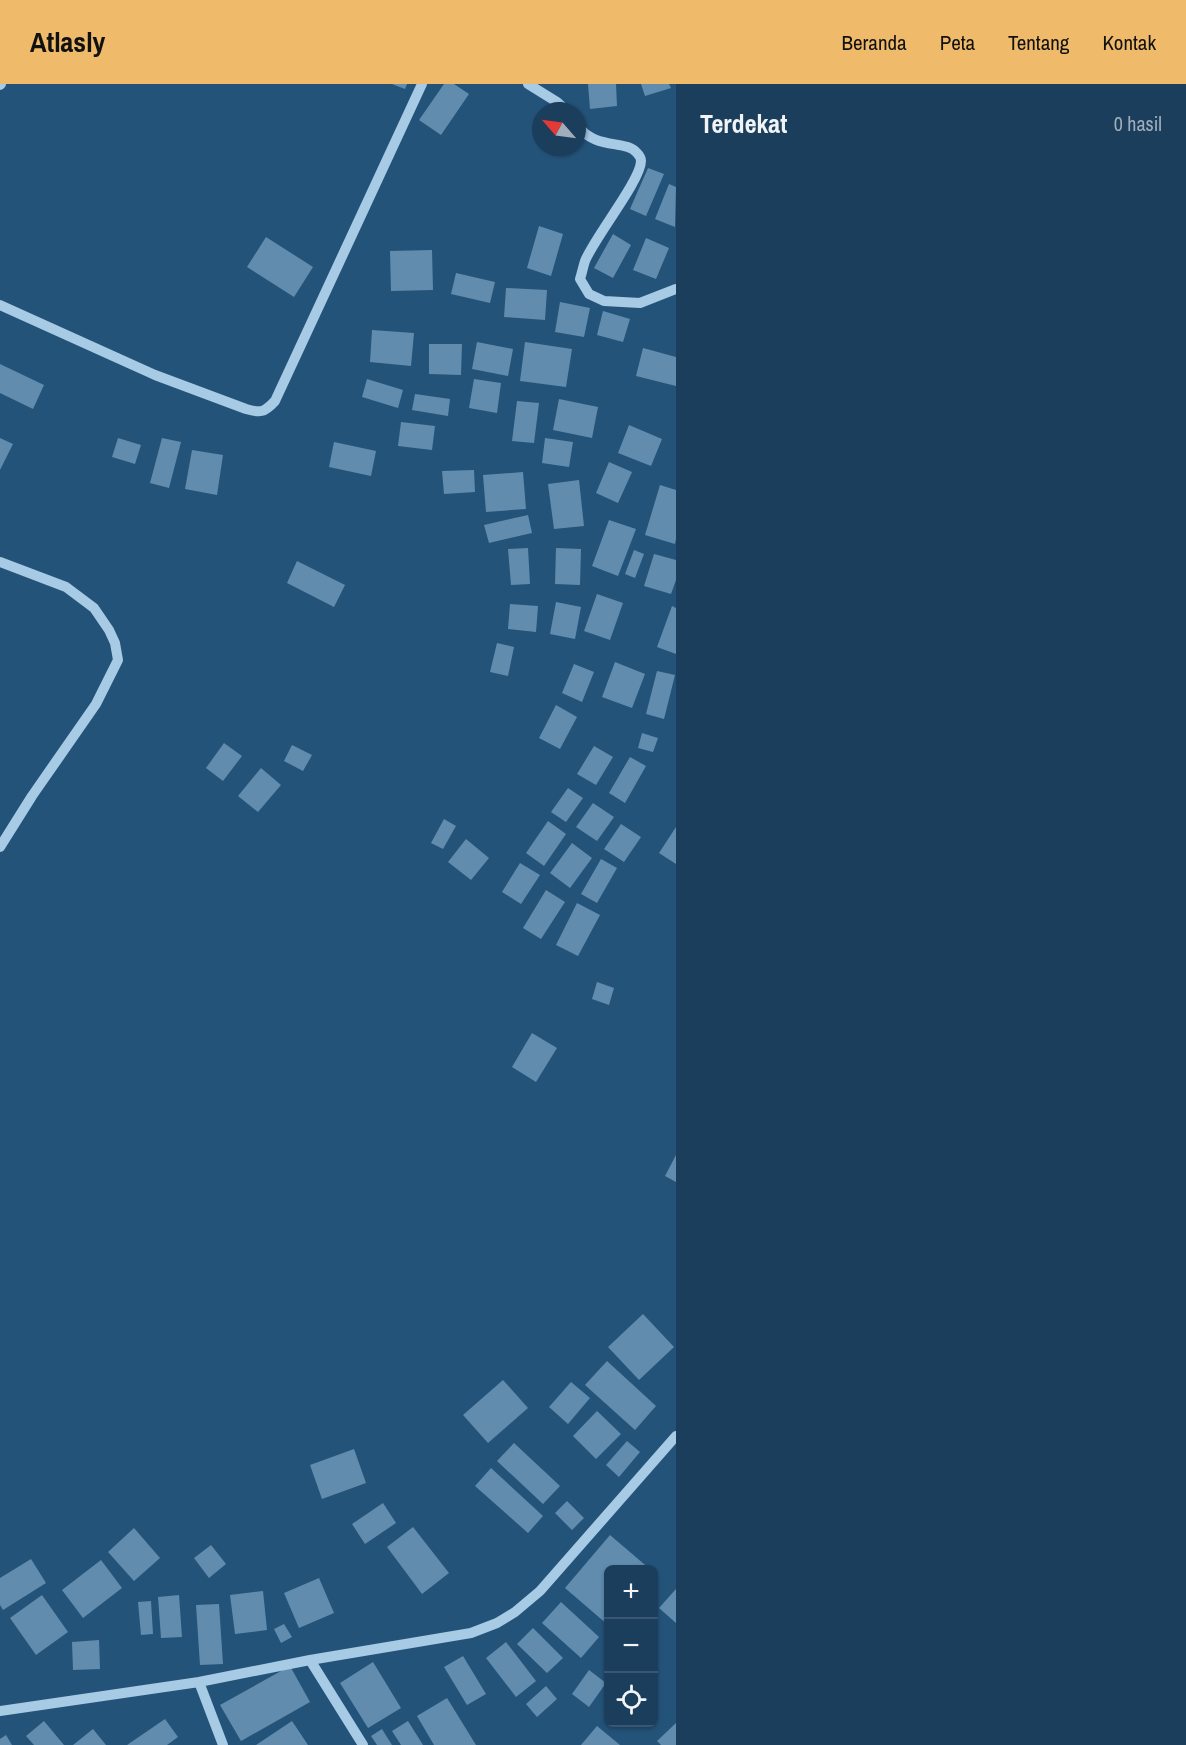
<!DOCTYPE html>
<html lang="id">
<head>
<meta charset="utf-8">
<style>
  body { margin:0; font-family:"Archivo Narrow",sans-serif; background:#244562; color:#f1f3f6 }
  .controls { position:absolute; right:18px; bottom:18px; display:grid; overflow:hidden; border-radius:9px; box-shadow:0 2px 4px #0004 }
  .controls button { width:54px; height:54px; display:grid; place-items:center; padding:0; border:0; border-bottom:2px solid #395772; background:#1b3e5c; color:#f1f3f6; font:30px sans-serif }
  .compass { position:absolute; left:532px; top:18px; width:54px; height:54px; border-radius:50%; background:#1b3e5c; box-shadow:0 2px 4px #0004; rotate:298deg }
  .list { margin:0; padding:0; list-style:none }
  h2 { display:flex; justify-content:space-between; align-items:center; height:78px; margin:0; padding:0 24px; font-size:26px }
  h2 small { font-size:20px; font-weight:400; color:#a0aebb }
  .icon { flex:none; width:33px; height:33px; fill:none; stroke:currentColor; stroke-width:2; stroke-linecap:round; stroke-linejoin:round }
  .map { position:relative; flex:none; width:676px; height:1661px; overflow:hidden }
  header { display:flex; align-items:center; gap:36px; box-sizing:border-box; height:84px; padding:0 30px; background:#efba6a; color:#111 }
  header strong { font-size:28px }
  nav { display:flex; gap:33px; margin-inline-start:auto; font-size:21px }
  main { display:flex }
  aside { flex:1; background:#1b3e5c }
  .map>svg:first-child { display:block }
  .building { fill:#618cae }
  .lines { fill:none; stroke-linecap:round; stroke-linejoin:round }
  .minor { stroke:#a7cae5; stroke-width:10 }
</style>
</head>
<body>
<header>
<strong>Atlasly</strong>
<nav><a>Beranda</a><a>Peta</a><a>Tentang</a><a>Kontak</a></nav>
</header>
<main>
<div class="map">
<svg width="676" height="1661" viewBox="0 0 676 1661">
  <rect width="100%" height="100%" fill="#24537a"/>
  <!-- building -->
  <path class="building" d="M392,0H407L405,5Z
    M444,0H454L469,10L441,51L419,36Z
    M588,0H616L617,22L590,25Z
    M641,0H669L671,4L645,12Z
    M648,84L664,90L646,132L630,125Z
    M669,100L676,103L675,143L655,135Z
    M539,142L563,150L551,192L527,184Z
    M613,150L631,161L613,194L594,184Z
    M266,153L313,183L294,213L247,183Z
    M646,154L669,164L656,195L633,186Z
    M432,166L433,206L391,207L390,167Z
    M456,189L495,198L490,219L451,210Z
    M506,204L547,206L545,236L504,233Z
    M560,218L590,224L584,253L555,248Z
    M603,227L630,235L623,258L597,251Z
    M372,246L414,249L411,282L370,278Z
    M477,258L513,265L508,292L472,285Z
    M525,258L572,265L566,303L520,297Z
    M429,260H462L461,291L429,290Z
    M643,264L676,273V302L636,292Z
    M0,280L44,301L33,325L0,309Z
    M367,295L403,306L398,324L362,313Z
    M474,295L501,299L497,329L469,324Z
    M415,310L450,315L448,332L412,326Z
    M559,315L598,323L592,354L553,346Z
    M517,317L539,319L534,359L512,357Z
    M401,338L435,342L432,366L398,362Z
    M629,341L662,355L651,382L618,369Z
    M0,354L13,360L0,386Z
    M118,354L141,361L135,380L112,373Z
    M162,354L181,358L169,404L150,399Z
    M545,354L573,358L569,383L542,379Z
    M334,358L376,367L371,392L329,383Z
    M192,366L223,371L217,411L185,405Z
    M609,378L632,388L618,419L596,409Z
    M474,386L475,408L444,410L442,387Z
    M523,388L526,425L486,428L483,391Z
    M579,396L584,442L554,445L548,400Z
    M660,401L676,406V455L675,460L645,451Z
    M528,431L532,449L489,459L484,441Z
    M609,436L636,445L618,492L592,482Z
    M528,464L530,500L511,501L508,465Z
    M556,464L581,465L580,501L555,500Z
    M634,466L644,470L635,494L625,490Z
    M654,470L676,476V496L671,510L644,502Z
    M297,477L345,501L334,523L287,499Z
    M597,510L623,519L610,556L584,547Z
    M556,518L581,523L575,555L550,550Z
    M510,520L538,522L536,548L508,545Z
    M672,522L676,524V570L657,563Z
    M497,559L514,563L508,592L490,588Z
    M615,578L645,590L632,624L602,613Z
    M574,580L594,588L582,618L562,609Z
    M657,587L675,591L664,635L646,630Z
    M556,621L577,633L560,665L539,654Z
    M642,649L658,654L653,668L638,664Z
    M224,659L242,672L223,697L206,684Z
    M292,661L312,671L303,687L284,677Z
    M594,662L613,673L596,701L577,690Z
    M630,673L646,682L625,719L609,709Z
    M261,684L281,701L258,728L238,712Z
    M568,704L583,714L566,738L551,728Z
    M593,719L614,733L597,757L576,743Z
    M444,735L456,742L443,765L431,759Z
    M548,737L566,750L544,782L526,769Z
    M621,740L641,753L624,778L604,765Z
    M676,743V780L659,769Z
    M466,755L489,774L471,796L448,778Z
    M572,759L592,774L570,804L550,789Z
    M601,775L617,784L597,819L581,810Z
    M520,779L540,791L521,820L502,808Z
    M546,806L565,818L541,855L523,844Z
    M577,819L600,831L578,872L556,861Z
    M597,898L614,904L609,921L592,915Z
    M532,949L557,964L536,998L512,983Z
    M676,1071V1098L665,1092Z
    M643,1230L674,1263L639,1296L608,1263Z
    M607,1277L656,1322L635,1346L585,1301Z
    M503,1296L528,1324L488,1359L463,1331Z
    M571,1298L590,1314L568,1340L549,1323Z
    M597,1327L621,1350L596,1375L573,1352Z
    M627,1357L640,1368L619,1393L606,1381Z
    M514,1359L560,1402L543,1420L497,1377Z
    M354,1365L366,1399L322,1415L310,1381Z
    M491,1384L543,1432L528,1449L475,1402Z
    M567,1417L584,1434L572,1446L555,1429Z
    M383,1419L396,1439L365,1460L352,1440Z
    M413,1443L449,1489L422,1510L387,1463Z
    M134,1444L160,1474L134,1497L108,1468Z
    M610,1451L651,1486H608V1541L565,1504Z
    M211,1461L226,1480L209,1494L194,1474Z
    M31,1475L46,1499L3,1526L0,1521V1494Z
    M101,1476L122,1504L83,1534L62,1506Z
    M319,1494L334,1529L299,1544L284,1509Z
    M676,1505V1539L659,1524Z
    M263,1507L267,1546L235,1550L230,1511Z
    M42,1511L68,1548L36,1571L10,1534Z
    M179,1511L182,1553L161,1554L158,1513Z
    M151,1517L153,1550L141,1551L138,1518Z
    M561,1518L599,1553L581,1574L542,1539Z
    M219,1520L223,1580L200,1581L196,1521Z
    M284,1540L292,1553L281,1559L274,1545Z
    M533,1544L563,1574L547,1589L517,1560Z
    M99,1556L100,1585L73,1586L72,1558Z
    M506,1558L536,1597L516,1613L486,1574Z
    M463,1572L486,1610L467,1621L444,1583Z
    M373,1578L401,1624L368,1644L340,1599Z
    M290,1582L310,1618L241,1657L220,1621Z
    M589,1586L606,1599L589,1623L572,1610Z
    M546,1602L557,1615L537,1633L526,1620Z
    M447,1614L476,1661H434L417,1632Z
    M165,1635L178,1653L167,1661H127Z
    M44,1637L64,1661H34L26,1652Z
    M292,1637L308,1661H256Z
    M408,1637L423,1661H401L392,1647Z
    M676,1639V1661H661L657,1657Z
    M597,1642L620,1661H581Z
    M93,1645L106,1661H73Z
    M382,1645L392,1661H377L371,1652Z
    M6,1651L12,1661H0V1655Z"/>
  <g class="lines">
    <!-- minor -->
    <path class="minor" d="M528,0L557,18L567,27
      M0,1L1,0
      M577,41C596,67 626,55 637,69C639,71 641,74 641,77C641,96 594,154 585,177C583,183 582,189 580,195L589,210L604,217L640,219L676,205
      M0,221L155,291L246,325C260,329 264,329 275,317L422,0
      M0,478L66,503L94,524L109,546L115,559L118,576L96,620L32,712L0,763
      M310,1576L363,1661
      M199,1598L223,1661
      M0,1627L199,1598L310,1576L471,1549L497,1539L515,1528L540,1507L676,1352"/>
  </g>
</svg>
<div class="controls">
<button>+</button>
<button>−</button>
<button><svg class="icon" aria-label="locate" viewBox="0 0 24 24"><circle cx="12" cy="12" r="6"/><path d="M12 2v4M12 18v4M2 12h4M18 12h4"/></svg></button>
</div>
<svg class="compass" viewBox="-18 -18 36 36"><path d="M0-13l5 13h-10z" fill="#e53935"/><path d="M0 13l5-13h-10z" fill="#a0aebb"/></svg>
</div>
<aside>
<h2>Terdekat<small>0 hasil</small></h2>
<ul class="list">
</ul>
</aside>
</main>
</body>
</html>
